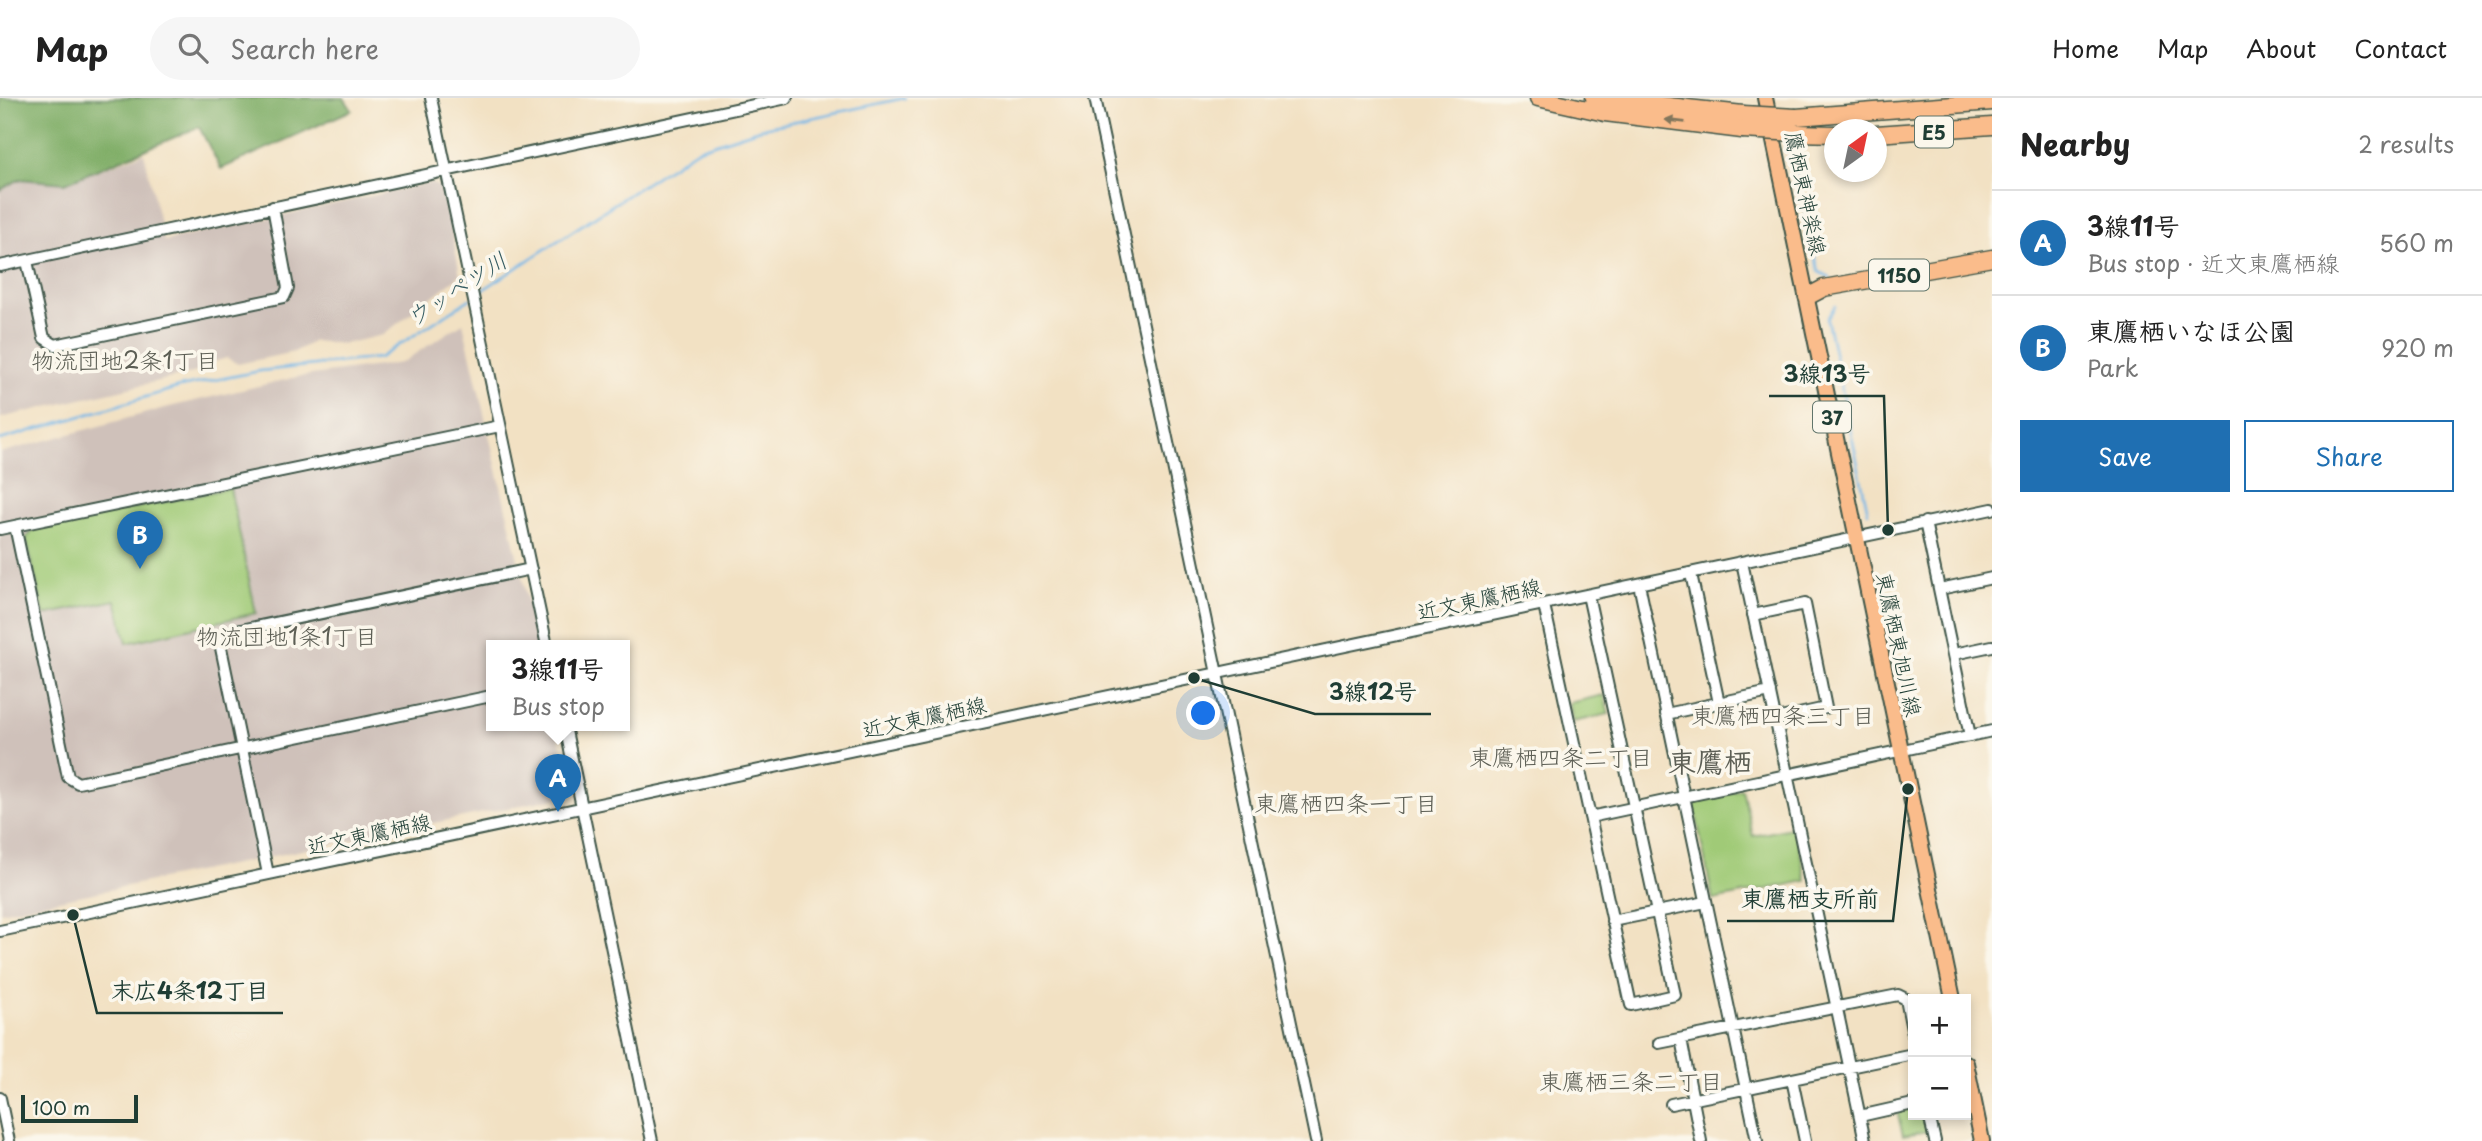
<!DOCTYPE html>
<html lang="en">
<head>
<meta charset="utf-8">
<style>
  body { margin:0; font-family:"Playpen Sans","Klee One",sans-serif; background:#f6f6f6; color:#222 }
  .controls { position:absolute; right:21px; bottom:21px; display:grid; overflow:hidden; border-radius:0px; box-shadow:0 4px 10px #0003 }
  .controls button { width:63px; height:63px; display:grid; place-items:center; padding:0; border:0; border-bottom:2px solid #e0e0e0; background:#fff; color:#222; font:35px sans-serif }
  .compass { position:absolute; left:1824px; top:21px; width:63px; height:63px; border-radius:50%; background:#fff; box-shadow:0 4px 10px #0003; rotate:33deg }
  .scale { position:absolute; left:21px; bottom:18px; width:117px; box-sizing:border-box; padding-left:7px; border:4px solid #1f3d34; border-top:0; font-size:19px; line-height:24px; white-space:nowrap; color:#1f3d34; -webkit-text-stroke:5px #fbf7ec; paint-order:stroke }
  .you { position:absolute; left:1204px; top:616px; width:24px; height:24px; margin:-18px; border:5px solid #fff; border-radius:50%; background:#1a73e8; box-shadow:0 0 0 10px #1a73e833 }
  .badge { display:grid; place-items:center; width:46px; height:46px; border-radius:50%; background:#1f6fb2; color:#fff; font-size:23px; font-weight:700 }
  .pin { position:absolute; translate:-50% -58px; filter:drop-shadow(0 2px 4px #0008) }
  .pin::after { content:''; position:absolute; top:37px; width:24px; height:21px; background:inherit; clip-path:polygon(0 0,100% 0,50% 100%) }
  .popup { position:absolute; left:486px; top:542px; width:144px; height:91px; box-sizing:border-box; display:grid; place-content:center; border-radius:0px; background:#fff; filter:drop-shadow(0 2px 5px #0005); font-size:23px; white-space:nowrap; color:#767676 }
  .popup b { font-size:26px; color:#222 }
  .popup::after { content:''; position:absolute; left:50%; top:100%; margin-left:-14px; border:14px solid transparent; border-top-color:#fff }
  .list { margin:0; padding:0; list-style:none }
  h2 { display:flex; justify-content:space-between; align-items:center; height:91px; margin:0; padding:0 28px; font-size:30px }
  h2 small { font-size:23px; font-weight:400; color:#767676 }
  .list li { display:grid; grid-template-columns:46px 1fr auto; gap:21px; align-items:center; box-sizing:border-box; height:105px; padding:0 28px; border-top:2px solid #e0e0e0 }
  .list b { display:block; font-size:26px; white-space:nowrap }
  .list p { margin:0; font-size:23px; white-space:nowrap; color:#767676 }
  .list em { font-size:23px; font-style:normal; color:#767676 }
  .actions { display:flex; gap:14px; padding:21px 28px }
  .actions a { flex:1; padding:16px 0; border:2px solid #1f6fb2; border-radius:0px; text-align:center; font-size:24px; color:#1f6fb2 }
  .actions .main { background:#1f6fb2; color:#fff }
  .icon { flex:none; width:38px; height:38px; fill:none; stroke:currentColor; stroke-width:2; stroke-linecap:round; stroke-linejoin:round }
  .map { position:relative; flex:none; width:1992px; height:1043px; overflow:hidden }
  header { display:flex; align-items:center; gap:42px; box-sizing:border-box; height:98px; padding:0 35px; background:#fff; border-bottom:2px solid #e0e0e0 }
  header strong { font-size:33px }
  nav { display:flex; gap:38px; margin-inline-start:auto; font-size:24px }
  .search { width:490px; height:63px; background:#f6f6f6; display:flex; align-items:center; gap:18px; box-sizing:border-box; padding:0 24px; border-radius:38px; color:#767676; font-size:26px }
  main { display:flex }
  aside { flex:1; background:#fff }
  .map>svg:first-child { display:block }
  .industrial { fill:#cfc1ba }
  .green { fill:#a0ca77; stroke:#608456; stroke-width:2 }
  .forest { fill:#80ae68; stroke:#50764e; stroke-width:2 }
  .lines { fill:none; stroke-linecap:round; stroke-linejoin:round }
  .stream { stroke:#71b6e7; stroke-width:2.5 }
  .minor-casing { stroke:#3f5649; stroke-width:14 }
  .major-casing { stroke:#3f5649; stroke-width:18 }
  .highway-casing { stroke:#3f5649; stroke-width:19 }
  .minor { stroke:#fff; stroke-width:10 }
  .major { stroke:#fabc8b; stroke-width:14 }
  .highway { stroke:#fabc8b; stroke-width:16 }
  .highway-bridge-casing { stroke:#3f5649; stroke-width:19; stroke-linecap:butt }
  .highway-bridge { stroke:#fabc8b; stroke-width:16 }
  .oneway { fill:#82765b }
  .labels { text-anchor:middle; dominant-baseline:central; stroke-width:7; stroke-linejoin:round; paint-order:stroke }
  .shield { fill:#fbf7ec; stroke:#61756b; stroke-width:2 }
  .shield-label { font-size:19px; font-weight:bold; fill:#1f3d34 }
  .street-label { font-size:21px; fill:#1f3d34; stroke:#fbf7ec }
  .water-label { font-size:23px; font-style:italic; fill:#345b61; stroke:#fbf7ec }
  .neighbourhood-label { font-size:23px; fill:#5d5f55; stroke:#fbf7ec }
  .district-label { font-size:28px; font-weight:bold; fill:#5d5f55; stroke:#fbf7ec }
  .leader { fill:none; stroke:#1f3d34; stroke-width:2.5 }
  .callout-dot { fill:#1f3d34; stroke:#fbf7ec; stroke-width:2.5 }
  .callout-label { font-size:23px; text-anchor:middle; font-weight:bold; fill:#1f3d34; stroke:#fbf7ec; stroke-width:7; stroke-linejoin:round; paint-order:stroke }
</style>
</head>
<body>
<header>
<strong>Map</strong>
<div class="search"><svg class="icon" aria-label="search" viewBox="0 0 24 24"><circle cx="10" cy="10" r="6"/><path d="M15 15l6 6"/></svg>Search here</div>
<nav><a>Home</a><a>Map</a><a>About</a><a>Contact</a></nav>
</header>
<main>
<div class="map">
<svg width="1992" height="1043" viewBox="0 0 1992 1043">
  <rect width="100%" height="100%" fill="#fbf7ec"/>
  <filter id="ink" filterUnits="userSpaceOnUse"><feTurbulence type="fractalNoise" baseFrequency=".0143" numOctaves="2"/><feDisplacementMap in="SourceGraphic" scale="14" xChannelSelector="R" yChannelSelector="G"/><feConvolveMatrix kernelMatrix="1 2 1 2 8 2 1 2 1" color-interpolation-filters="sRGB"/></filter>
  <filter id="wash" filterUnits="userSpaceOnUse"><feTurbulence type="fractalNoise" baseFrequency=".00686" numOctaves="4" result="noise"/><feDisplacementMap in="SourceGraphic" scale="28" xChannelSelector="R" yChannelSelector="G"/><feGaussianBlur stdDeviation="1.57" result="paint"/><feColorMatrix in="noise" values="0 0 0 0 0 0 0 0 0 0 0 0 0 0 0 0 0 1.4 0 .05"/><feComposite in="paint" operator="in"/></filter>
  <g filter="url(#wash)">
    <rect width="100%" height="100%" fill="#f2e1c3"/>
    <!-- industrial -->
    <path class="industrial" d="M144,55L164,143L431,85L444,91L460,177L383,237L343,246L314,243L294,254L238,266L227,260L206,266L197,274L0,320V92L20,81L65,85Z
      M463,225L538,548H491V628H556L569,684L561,699L0,814V355L169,309L297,279L401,265Z"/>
    <!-- green -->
    <path class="green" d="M230,390L256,515L127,545L116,502L44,517L26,440L35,431Z
      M1604,597L1609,616L1573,624L1569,605Z
      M1742,691L1753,738L1795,729L1806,783L1713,802L1693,702Z
      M1913,1010V1017H1925L1929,1033L1903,1037L1897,1013Z"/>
    <!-- forest -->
    <path class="forest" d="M0,0H344L352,12L221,71L199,29L65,85L20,81L0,92Z"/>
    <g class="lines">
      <!-- stream -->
      <path class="stream" d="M1795,71L1819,174L1830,179
        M475,197L698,51L763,30L905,0
        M1835,208L1827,221L1868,414
        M0,342L180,289L260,273L379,260L470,201"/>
    </g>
  </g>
  <g filter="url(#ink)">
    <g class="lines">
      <defs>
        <path id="minor" d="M431,0L547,548
          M1095,0L1316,1043
          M27,163L44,240L55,247L284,199L288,190L273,109
          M0,168L787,0
          M1925,424L1970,638
          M15,428L68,679L78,685L491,598
          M0,431L500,328
          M1742,464L1865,1043
          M1691,476L1719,605
          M1639,486L1757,1043
          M1940,491L1992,480
          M1544,507L1631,907L1675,897L1588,497
          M1753,517L1805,506L1826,610L1776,621
          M1954,556L1992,548
          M1666,616L1770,594
          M565,628L652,1043
          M1590,719L1992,633
          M268,776L220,545L227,535L531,471
          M1612,823L1706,804
          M0,833L1992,411
          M1681,941L1701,1043
          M1659,945L1898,897L1906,901L1913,937
          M1792,981L1805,1043
          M0,1000L9,1043
          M1671,1006L1913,956
          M1929,1017L1935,1043
          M1860,1018L1913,1006"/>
        <path id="major" d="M1765,0L1953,901
          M1966,965L1982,1043"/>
        <path id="highway" d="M1538,0L1605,15L1742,32
          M1594,0L1743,16
          M1796,19L1992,4
          M1798,35L1834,36
          M1876,36L1992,28
          M1807,199L1824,190L1992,160"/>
      </defs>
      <!-- minor casing -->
      <use href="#minor" class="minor-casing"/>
      <!-- major casing -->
      <use href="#major" class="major-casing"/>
      <!-- highway casing -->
      <use href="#highway" class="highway-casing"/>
      <!-- minor -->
      <use href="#minor" class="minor"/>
      <!-- major -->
      <use href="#major" class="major"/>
      <!-- highway -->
      <use href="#highway" class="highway"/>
      <defs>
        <path id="highway-bridge" d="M1743,16L1796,19
          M1742,32L1798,35"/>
      </defs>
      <!-- highway-bridge casing -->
      <use href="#highway-bridge" class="highway-bridge-casing"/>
      <!-- highway-bridge -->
      <use href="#highway-bridge" class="highway-bridge"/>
    </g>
    <!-- one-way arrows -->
    <defs><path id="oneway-solid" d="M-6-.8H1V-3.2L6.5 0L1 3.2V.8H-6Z" transform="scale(1.75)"/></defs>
    <use class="oneway" href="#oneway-solid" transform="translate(1675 23) rotate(-173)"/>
  </g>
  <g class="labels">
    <!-- shield labels -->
    <g class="shield">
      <rect x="1915" y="18.5" width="38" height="31" rx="5"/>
      <rect x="1869" y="161.5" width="60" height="31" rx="5"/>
      <rect x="1813" y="303.5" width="38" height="31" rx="5"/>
    </g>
    <g class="shield-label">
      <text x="1934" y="34">E5</text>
      <text x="1899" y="177">1150</text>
      <text x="1832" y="319">37</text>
    </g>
    <!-- street labels -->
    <g class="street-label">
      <text transform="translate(1807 95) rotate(78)">鷹栖東神楽線</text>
      <text transform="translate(1479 500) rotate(-12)">近文東鷹栖線</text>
      <text transform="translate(1900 546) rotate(78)">東鷹栖東旭川線</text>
      <text transform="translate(924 618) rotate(-12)">近文東鷹栖線</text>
      <text transform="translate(369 735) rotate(-12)">近文東鷹栖線</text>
    </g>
    <!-- water labels -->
    <g class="water-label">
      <text transform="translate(456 190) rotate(-33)">ウッペツ川</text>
    </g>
    <!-- neighbourhood labels -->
    <g class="neighbourhood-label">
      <text x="125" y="261">物流団地2条1丁目</text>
      <text x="287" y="537">物流団地1条1丁目</text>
      <text x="1783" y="616">東鷹栖四条三丁目</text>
      <text x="1561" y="658">東鷹栖四条二丁目</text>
      <text x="1346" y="704">東鷹栖四条一丁目</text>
      <text x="1631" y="982">東鷹栖三条二丁目</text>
    </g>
    <!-- district labels -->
    <g class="district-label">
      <text x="1710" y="662">東鷹栖</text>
    </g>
  </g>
  <!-- callouts -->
  <path class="leader" d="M1888 432L1884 298H1769M1194 580L1315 616H1431M1908 691L1893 823H1727M73 817L97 915H283"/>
  <g class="callout-dot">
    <circle cx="1888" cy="432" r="7"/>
    <circle cx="1194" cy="580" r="7"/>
    <circle cx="1908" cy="691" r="7"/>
    <circle cx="73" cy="817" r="7"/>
  </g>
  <g class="callout-label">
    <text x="1827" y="284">3線13号</text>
    <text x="1373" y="602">3線12号</text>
    <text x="1810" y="809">東鷹栖支所前</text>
    <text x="190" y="901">末広4条12丁目</text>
  </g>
</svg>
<div class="controls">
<button>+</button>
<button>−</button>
</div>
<svg class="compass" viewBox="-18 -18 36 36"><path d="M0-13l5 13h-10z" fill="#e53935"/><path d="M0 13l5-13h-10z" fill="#767676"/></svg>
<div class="scale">100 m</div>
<div class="you"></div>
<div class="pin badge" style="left:558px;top:714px">A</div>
<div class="popup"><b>3線11号</b>Bus stop</div>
<div class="pin badge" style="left:140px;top:471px">B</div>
</div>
<aside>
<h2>Nearby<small>2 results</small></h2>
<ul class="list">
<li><span class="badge">A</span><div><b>3線11号</b><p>Bus stop · 近文東鷹栖線</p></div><em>560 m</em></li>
<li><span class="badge">B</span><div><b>東鷹栖いなほ公園</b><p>Park</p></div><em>920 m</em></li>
</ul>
<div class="actions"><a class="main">Save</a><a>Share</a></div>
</aside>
</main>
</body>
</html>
